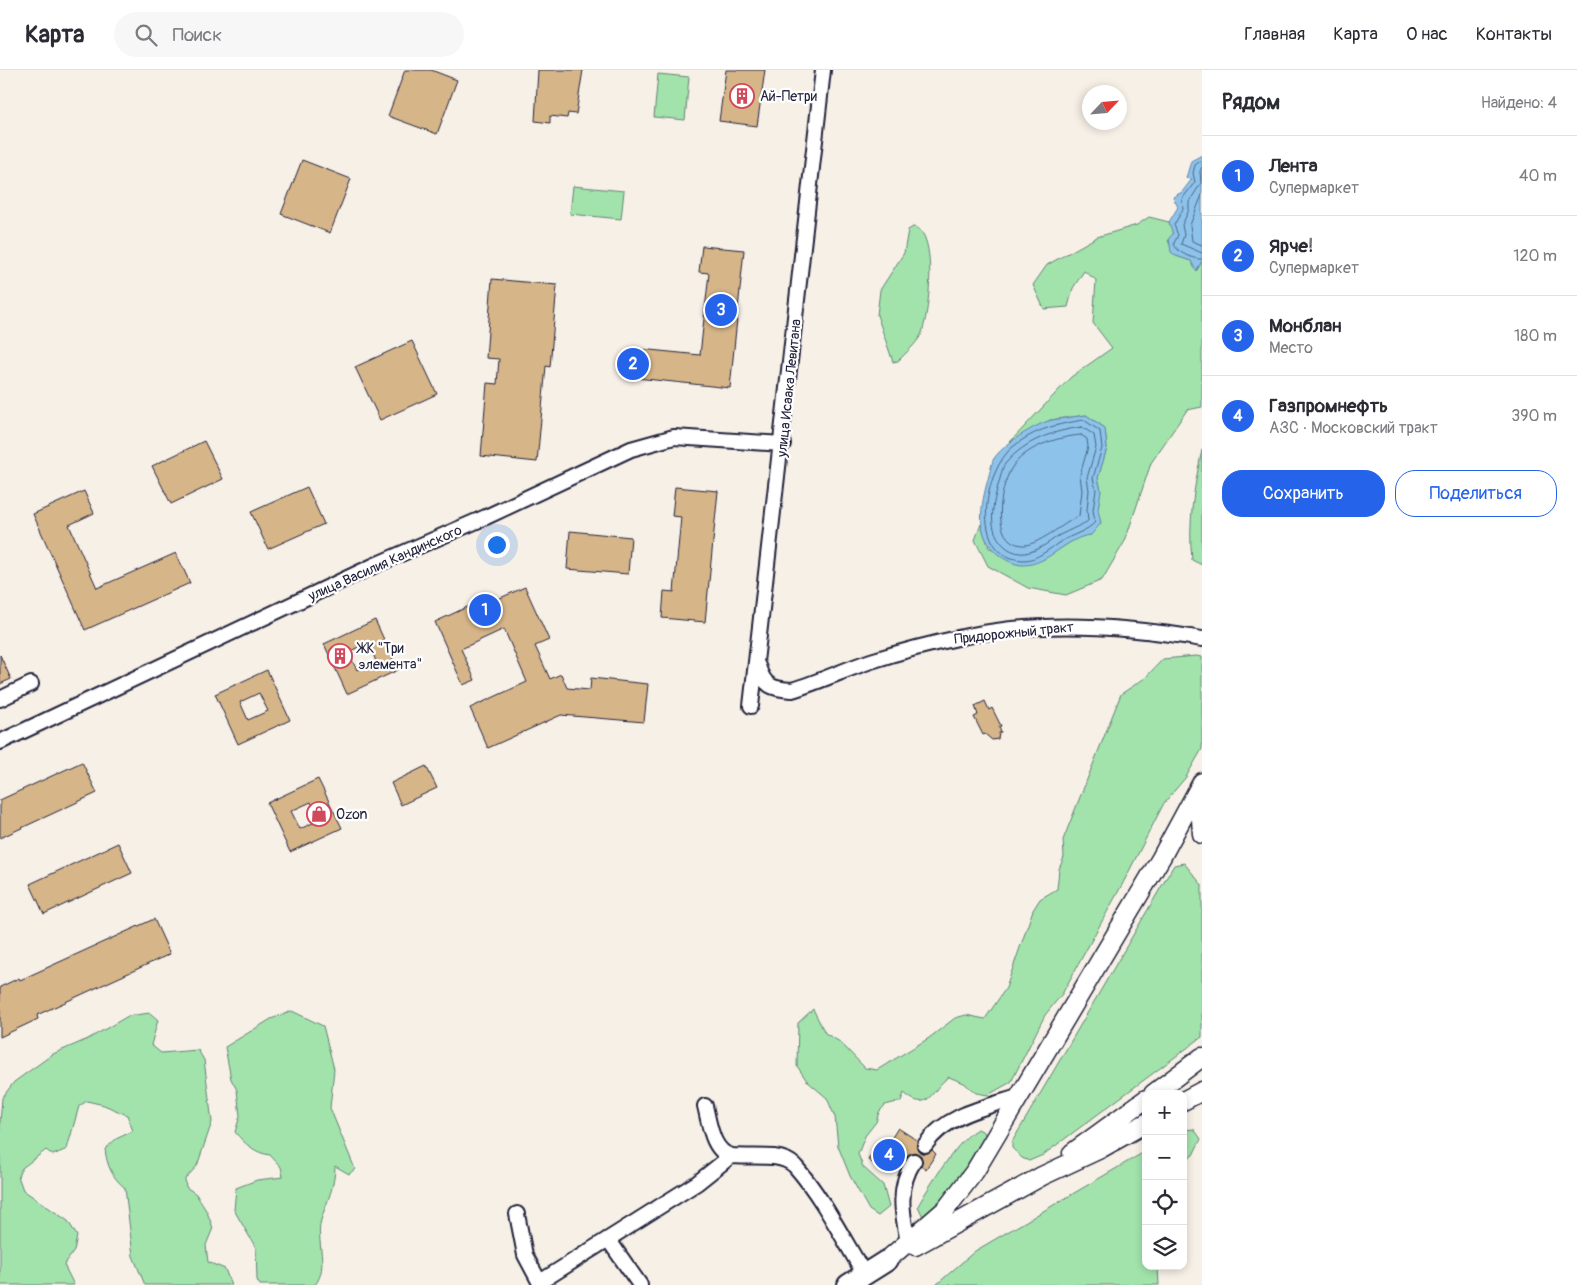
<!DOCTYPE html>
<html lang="ru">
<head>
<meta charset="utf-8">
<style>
  body { margin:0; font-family:Pangolin,sans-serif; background:#f7f7f7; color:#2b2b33 }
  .controls { position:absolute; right:15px; bottom:15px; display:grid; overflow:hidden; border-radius:10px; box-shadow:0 2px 8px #0003 }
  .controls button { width:45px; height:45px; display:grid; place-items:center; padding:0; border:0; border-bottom:1px solid #e1e1e2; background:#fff; color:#2b2b33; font:25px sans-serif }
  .compass { position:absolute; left:1082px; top:15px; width:45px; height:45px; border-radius:50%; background:#fff; box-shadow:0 2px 8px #0003; rotate:64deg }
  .you { position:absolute; left:496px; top:474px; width:18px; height:18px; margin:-12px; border:4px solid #fff; border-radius:50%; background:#1a73e8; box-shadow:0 0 0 8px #1a73e833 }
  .badge { display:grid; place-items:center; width:32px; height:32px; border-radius:50%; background:#2563eb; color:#fff; font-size:16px; font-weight:700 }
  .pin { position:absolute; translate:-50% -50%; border:2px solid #fff; box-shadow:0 1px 5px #0006 }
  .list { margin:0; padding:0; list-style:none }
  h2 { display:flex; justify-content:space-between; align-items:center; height:65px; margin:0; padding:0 20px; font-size:21px }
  h2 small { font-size:16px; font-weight:400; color:#7c7c81 }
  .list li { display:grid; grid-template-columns:32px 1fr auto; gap:15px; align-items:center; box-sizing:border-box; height:80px; padding:0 20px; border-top:1px solid #e1e1e2 }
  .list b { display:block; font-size:19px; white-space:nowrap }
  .list p { margin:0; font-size:16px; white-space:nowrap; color:#7c7c81 }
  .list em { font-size:16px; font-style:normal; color:#7c7c81 }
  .actions { display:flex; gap:10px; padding:15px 20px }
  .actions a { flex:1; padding:11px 0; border:1px solid #2563eb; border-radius:20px; text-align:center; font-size:18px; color:#2563eb }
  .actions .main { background:#2563eb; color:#fff }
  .icon { flex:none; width:28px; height:28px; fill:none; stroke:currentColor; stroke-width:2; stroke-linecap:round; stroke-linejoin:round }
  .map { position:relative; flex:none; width:1202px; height:1215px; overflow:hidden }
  header { display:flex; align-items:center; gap:30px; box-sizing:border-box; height:70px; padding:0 25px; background:#fff; border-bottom:1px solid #e1e1e2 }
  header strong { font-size:24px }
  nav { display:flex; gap:28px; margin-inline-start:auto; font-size:18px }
  .search { width:350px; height:45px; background:#f7f7f7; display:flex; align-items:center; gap:12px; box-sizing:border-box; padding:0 18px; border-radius:28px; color:#7c7c81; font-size:19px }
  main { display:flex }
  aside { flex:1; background:#fff }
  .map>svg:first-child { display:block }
  .green { fill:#a2e3ac; stroke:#628274 }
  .water { fill:#8dc3eb; stroke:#6283a5 }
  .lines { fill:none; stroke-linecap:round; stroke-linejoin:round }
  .shore { stroke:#4d6281; stroke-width:1 }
  .building { fill:#d6b589; stroke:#22223b; fill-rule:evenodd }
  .minor-casing { stroke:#22223b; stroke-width:18 }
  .major-casing { stroke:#22223b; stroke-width:21 }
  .highway-casing { stroke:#22223b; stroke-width:24 }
  .minor { stroke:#fff; stroke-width:14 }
  .major { stroke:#fff; stroke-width:18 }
  .highway { stroke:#fff; stroke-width:20 }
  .labels { text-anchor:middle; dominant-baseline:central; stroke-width:4.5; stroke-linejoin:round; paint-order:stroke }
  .poi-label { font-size:14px; fill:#22223b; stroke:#fff; text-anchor:start }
  .street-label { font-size:14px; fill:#22223b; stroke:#fff }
</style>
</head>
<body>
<header>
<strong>Карта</strong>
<div class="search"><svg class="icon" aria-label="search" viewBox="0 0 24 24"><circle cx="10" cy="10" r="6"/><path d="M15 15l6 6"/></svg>Поиск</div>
<nav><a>Главная</a><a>Карта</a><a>О нас</a><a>Контакты</a></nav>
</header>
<main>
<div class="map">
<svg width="1202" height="1215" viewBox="0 0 1202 1215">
  <rect width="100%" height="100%" fill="#f7f0e7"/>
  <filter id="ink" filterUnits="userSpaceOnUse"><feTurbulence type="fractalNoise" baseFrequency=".02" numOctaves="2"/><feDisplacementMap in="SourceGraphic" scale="10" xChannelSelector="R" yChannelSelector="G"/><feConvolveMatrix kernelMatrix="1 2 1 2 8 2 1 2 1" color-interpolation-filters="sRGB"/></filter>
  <g filter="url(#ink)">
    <!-- green -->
    <path class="green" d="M658,4L689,7L685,50L654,47Z
      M573,116L624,121L621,149L570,144Z
      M1149,147L1169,152L1174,164L1168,171L1176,186L1191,191L1197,200L1202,191V337L1187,340L1151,393L1125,471L1102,510L1066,525L1028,518L988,496L975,470L981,454L989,478L1042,490L1080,466L1091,465L1101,420L1098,408L1107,378L1105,358L1086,345L1050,350L1010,372L1071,307L1112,278L1093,253L1096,210L1084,201L1073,218L1068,237L1044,239L1033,215L1047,195L1097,167L1137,155Z
      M913,157C939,159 929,247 921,265C916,274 906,283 898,291L893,292L877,245L880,220L904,183L908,160Z
      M1202,380V495L1192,490C1188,452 1194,417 1202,380Z
      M1196,586L1202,587V679L1186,707L1164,733L1123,813L1062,924L1045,945L1011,1012L988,1025L976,1023L964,1013L949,1007C931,1018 930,1045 904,1023L901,1031L885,1035L879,1042L876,1052L865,1066L858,1084L863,1097L883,1115L889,1137L878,1146L869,1140L850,1106L838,1076L835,1047L827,1028L807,1011L797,996L798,953L813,939L825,963L840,972L865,998L877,1000L929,968L955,948L966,945L985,949L1006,918L1033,840L1040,829L1057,819L1059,799L1064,787L1063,770L1121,624L1145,608L1163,589Z
      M1184,793L1202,815V967L1043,1085L1029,1091L1022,1088L1012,1078V1072L1174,795Z
      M292,941L323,956L334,999L330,1038L355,1099L349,1104L335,1096C335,1117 327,1131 321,1150C315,1171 330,1196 315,1215H260L257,1210L256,1178L234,1140L236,1118L257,1110L283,1107L281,1097L270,1085C255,1083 245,1074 235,1062L240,1046L237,1020L231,1009L225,977L271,949Z
      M150,943L158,950L151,975L161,983L198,980L204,990L212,1052L197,1096L185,1109L186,1117L196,1124L207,1142L213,1158L206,1175L208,1192L225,1199L231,1215H145L133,1186L125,1118C112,1107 107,1096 105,1079L116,1069L133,1061L127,1045L104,1035L87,1031L79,1036L67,1079L53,1085L46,1080L22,1098L18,1106L23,1120L68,1151L77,1166L74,1181L64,1195L74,1215H0V1053L2,1028L14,1012L53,984L88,969L128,946Z
      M978,1059L984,1062L986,1066L958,1115L928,1148L923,1147L918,1136C927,1119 962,1064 978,1059Z
      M1194,1059L1201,1069L1193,1085L1183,1093V1060Z
      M1146,1081V1196H1158L1159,1215H936L975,1181Z"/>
    <!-- water -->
    <path class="water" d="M1202,85V191L1196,201L1191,191L1176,186L1171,182L1169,168L1173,164L1169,152L1178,137L1173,127L1182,122L1192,109L1186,108L1191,91Z
      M1086,345L1105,358L1107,378L1098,408L1101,420L1098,440L1101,453L1091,465C1066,467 1049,495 1023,495C1015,495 1005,490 999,485C974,466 981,435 988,409C990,403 991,396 993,390C1002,375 1035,354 1052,350C1063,348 1075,347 1086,345Z"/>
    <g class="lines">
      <!-- shore -->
      <path class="shore" d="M1202,90L1195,95L1193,103L1195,112L1182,129L1183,139L1174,155L1178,165L1174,173C1175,182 1194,190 1202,189
        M1202,97L1200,101L1201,113L1189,132V140L1182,155L1184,165L1181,174L1202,183
        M1202,125L1190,155L1192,171L1202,175
        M1084,350L1100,361L1102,378L1093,408L1096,420L1093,440L1095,452C1088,461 1071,465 1060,472C1049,479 1036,491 1022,490C968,486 984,399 1014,376C1035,359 1058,354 1084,350Z
        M1082,357L1094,365L1096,377L1087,408L1089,420L1087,440L1088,451C1086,453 1065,462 1058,466C1048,473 1038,481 1025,483C1019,484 1011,481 1007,478C985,461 993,434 999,412C1001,406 1002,398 1005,394C1025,370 1053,361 1082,357Z
        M1081,365L1087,369L1088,377L1080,405L1082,421L1079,446C1065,452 1036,477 1022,475C990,472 1000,418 1011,399C1024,377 1057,367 1081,365Z"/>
    </g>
    <!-- building -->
    <path class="building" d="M405,0H431L457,10L437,64L388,46Z
      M538,0H583L576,44L568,43L567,48L550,46V53L535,51Z
      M726,0H765L757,56L719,51Z
      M302,90L351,109L330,163L281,144Z
      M702,176L744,180L730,318L627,307L630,278L700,285L709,203L699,202Z
      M492,209L557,215L550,297L546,296L537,392L481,386L487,313L497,314L499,289L486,288Z
      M412,271L437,324L380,350L355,297Z
      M204,371L223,409L171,434L152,396Z
      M307,417L324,454L268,479L251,442Z
      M675,417L718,421L705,552L662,548L664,521L674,522L681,447L672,446Z
      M84,421L94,443L69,455L97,518L176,483L190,513L85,560L33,444Z
      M570,461L631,467L628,504L567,499Z
      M525,517L549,570L535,576L550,609L561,604L567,618L590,620L591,608L648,614L644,652L561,645L488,678L470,638L527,612L504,559L461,579L475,610L463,615L435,552L478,532L480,537Z
      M375,550L398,600L347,624L324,574ZM368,573L376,591L357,600L348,582Z
      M0,585L11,609L0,614Z
      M267,600L290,650L238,674L215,624ZM259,623L268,641L248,650L240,632Z
      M985,631L989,640L992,638L1001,656L999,657L1001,662L999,663L998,669L992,670L985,664L983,665L974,647L978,645L975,636Z
      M82,692L97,723L0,768V730Z
      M426,696L437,718L401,735L391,713Z
      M318,709L342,758L290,782L267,733ZM311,732L319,750L300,759L291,741Z
      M118,773L132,803L44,844L30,814Z
      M154,849L170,884L37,945L38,949L0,967V917L19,908L20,910Z
      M898,1058L918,1071L917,1078L920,1082L928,1083L932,1080L936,1084L926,1099L921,1096V1086L914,1082L907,1086L898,1081L885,1101L868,1090L883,1068L889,1072Z"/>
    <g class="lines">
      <defs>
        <path id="minor" d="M758,596C764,616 772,619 792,620C819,612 844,600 871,591C902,581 934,573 967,566C1044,550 1125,556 1202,569
          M0,629L31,614
          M751,636L823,0
          M0,672L373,496L486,447L631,379L674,367L783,374
          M705,1036C709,1051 712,1084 733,1086C747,1087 760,1086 774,1087C782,1088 790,1091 795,1096C823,1128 843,1169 865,1205
          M925,1075C946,1044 987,1037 1021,1026
          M517,1144L525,1185L541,1215
          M608,1169L640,1215
          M908,1172C902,1143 897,1117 914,1091
          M540,1212L697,1113L731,1086"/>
        <path id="major" d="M1202,724L1200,734L1202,764
          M1153,1024L1202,987
          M1183,1031L1202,1021
          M1072,1083L1146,1029
          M915,1176L1042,1106L1100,1079L1146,1053
          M886,1191L946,1139L975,1101L1161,788L1202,712"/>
        <path id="highway" d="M848,1215L886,1191"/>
      </defs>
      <!-- minor casing -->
      <use href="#minor" class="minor-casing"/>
      <!-- major casing -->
      <use href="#major" class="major-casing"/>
      <!-- highway casing -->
      <use href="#highway" class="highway-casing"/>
      <!-- minor -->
      <use href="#minor" class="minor"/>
      <!-- major -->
      <use href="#major" class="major"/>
      <!-- highway -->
      <use href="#highway" class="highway"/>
    </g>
  </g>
  <!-- icons -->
  <defs>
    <symbol id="building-ring" viewBox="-11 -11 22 22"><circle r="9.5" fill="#fff" stroke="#d1495b" stroke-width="1.5"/><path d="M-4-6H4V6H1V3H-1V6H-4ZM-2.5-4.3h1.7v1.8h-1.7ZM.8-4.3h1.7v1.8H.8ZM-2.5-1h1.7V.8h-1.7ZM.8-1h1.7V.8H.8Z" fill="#d1495b"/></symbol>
    <symbol id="shop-ring" viewBox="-11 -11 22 22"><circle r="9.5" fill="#fff" stroke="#d1495b" stroke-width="1.5"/><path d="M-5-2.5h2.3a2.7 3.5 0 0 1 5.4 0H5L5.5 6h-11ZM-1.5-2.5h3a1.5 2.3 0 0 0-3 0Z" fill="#d1495b"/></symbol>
  </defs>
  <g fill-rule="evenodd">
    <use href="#building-ring" x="728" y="12" width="28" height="28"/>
    <use href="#building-ring" x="326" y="572" width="28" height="28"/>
    <use href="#shop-ring" x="305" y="730" width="28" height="28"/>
  </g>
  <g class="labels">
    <!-- poi labels -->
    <g class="poi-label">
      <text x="760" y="26">Ай-Петри</text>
      <text x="358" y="578">ЖК "Три<tspan x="358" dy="16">элемента"</tspan></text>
      <text x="336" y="744">Ozon</text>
    </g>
    <!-- street labels -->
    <g class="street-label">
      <text transform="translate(789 318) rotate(-84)">улица Исаака Левитана</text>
      <text transform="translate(385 493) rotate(-24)">улица Василия Кандинского</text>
      <text transform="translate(1014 563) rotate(-6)">Придорожный тракт</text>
    </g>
  </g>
</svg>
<div class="controls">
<button>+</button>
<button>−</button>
<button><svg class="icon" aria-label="locate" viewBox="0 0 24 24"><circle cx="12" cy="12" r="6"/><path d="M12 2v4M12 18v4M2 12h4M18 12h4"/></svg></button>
<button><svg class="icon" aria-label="layers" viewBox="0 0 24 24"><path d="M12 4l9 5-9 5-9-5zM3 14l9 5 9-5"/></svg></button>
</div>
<svg class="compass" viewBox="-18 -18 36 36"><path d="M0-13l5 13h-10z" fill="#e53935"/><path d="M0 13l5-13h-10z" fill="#7c7c81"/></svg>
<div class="you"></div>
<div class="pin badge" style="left:485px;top:540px">1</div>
<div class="pin badge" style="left:633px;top:294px">2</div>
<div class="pin badge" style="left:721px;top:240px">3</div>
<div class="pin badge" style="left:889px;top:1085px">4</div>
</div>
<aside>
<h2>Рядом<small>Найдено: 4</small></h2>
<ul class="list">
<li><span class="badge">1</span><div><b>Лента</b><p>Супермаркет</p></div><em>40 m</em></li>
<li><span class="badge">2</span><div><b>Ярче!</b><p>Супермаркет</p></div><em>120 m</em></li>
<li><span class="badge">3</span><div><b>Монблан</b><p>Место</p></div><em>180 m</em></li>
<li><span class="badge">4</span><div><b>Газпромнефть</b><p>АЗС · Московский тракт</p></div><em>390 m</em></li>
</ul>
<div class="actions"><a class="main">Сохранить</a><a>Поделиться</a></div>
</aside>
</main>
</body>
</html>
